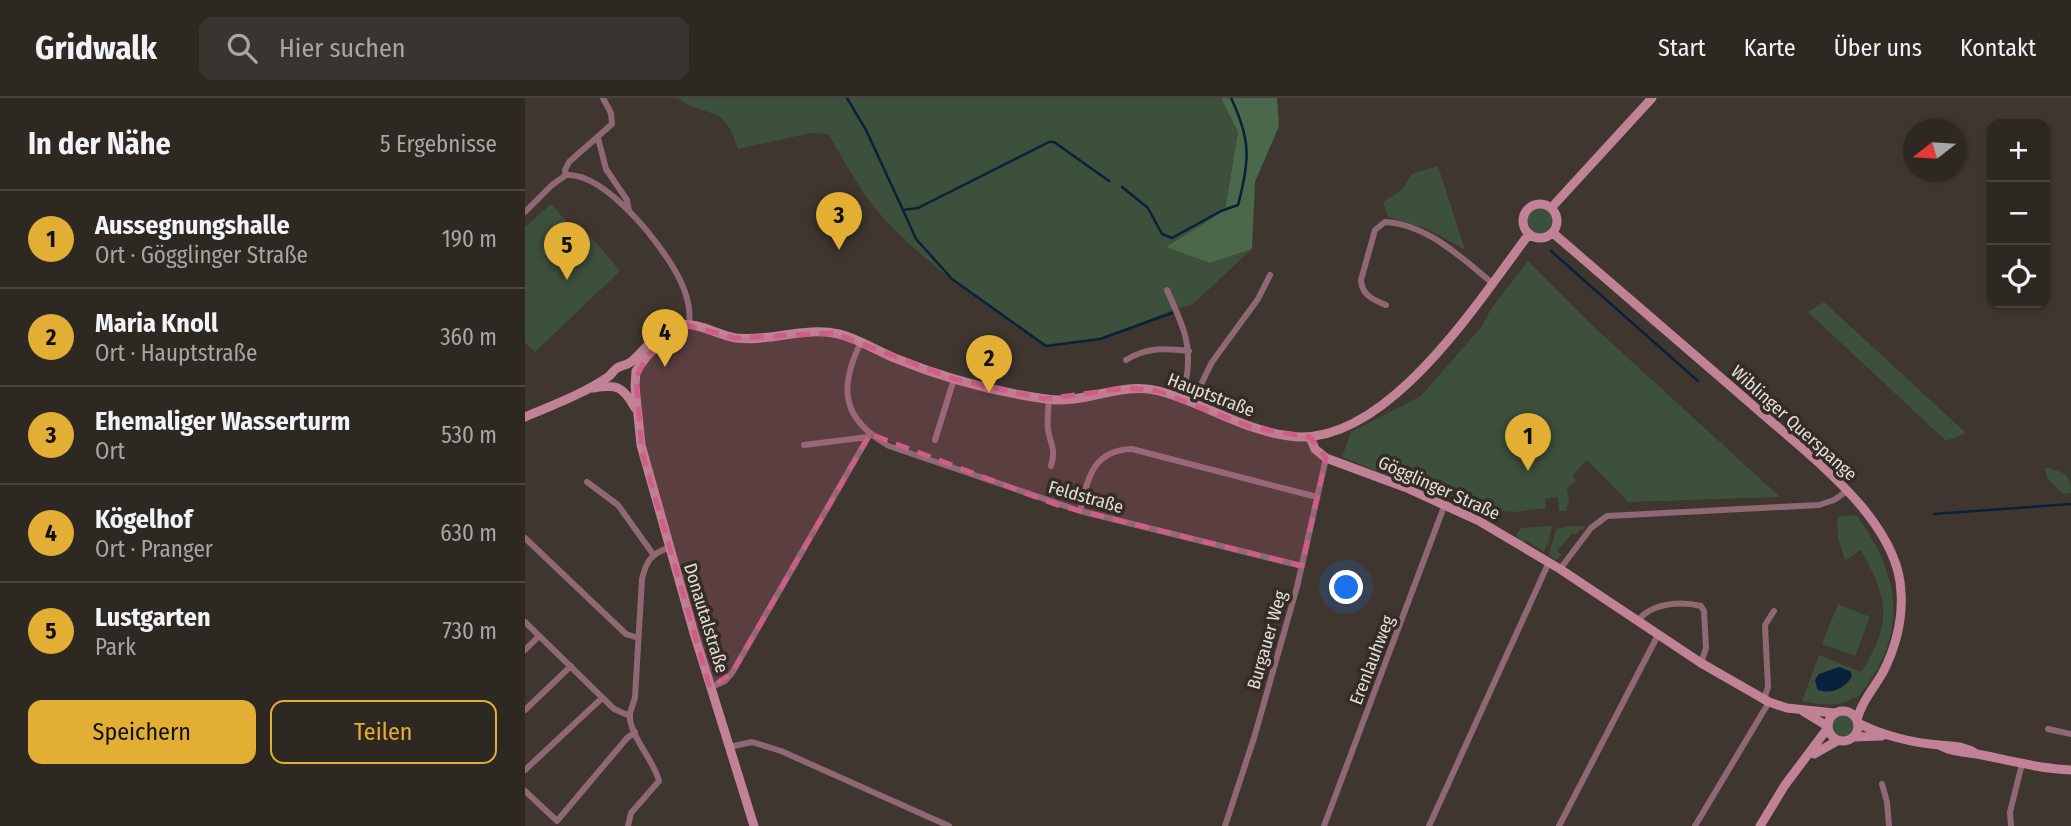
<!DOCTYPE html>
<html lang="de">
<head>
<meta charset="utf-8">
<style>
  body { margin:0; font-family:"Fira Sans Condensed",sans-serif; background:#3a3430; color:#f1f3f6 }
  .controls { position:absolute; right:21px; top:21px; display:grid; overflow:hidden; border-radius:14px; box-shadow:0 2px 5px #0004 }
  .controls button { width:63px; height:63px; display:grid; place-items:center; padding:0; border:0; border-bottom:2px solid #494441; background:#2e2823; color:#f1f3f6; font:35px sans-serif }
  .compass { position:absolute; left:1378px; top:21px; width:63px; height:63px; border-radius:50%; background:#2e2823; box-shadow:0 2px 5px #0004; rotate:253deg }
  .you { position:absolute; left:822px; top:490px; width:24px; height:24px; margin:-18px; border:5px solid #fff; border-radius:50%; background:#1a73e8; box-shadow:0 0 0 10px #1a73e833 }
  .badge { display:grid; place-items:center; width:46px; height:46px; border-radius:50%; background:#e2af34; color:#111; font-size:23px; font-weight:700 }
  .pin { position:absolute; translate:-50% -58px; filter:drop-shadow(0 2px 4px #0008) }
  .pin::after { content:''; position:absolute; top:37px; width:24px; height:21px; background:inherit; clip-path:polygon(0 0,100% 0,50% 100%) }
  .list { margin:0; padding:0; list-style:none }
  h2 { display:flex; justify-content:space-between; align-items:center; height:91px; margin:0; padding:0 28px; font-size:30px }
  h2 small { font-size:23px; font-weight:400; color:#a7a6a6 }
  .list li { display:grid; grid-template-columns:46px 1fr auto; gap:21px; align-items:center; box-sizing:border-box; height:98px; padding:0 28px; border-top:2px solid #494441 }
  .list b { display:block; font-size:26px; white-space:nowrap }
  .list p { margin:0; font-size:23px; white-space:nowrap; color:#a7a6a6 }
  .list em { font-size:23px; font-style:normal; color:#a7a6a6 }
  .actions { display:flex; gap:14px; padding:21px 28px }
  .actions a { flex:1; padding:16px 0; border:2px solid #e2af34; border-radius:14px; text-align:center; font-size:24px; color:#e2af34 }
  .actions .main { background:#e2af34; color:#111 }
  .icon { flex:none; width:38px; height:38px; fill:none; stroke:currentColor; stroke-width:2; stroke-linecap:round; stroke-linejoin:round }
  .map { position:relative; flex:none; width:1546px; height:728px; overflow:hidden }
  header { display:flex; align-items:center; gap:42px; box-sizing:border-box; height:98px; padding:0 35px; background:#2e2823; border-bottom:2px solid #494441 }
  header strong { font-size:33px }
  nav { display:flex; gap:38px; margin-inline-start:auto; font-size:24px }
  .search { width:490px; height:63px; background:#3a3430; display:flex; align-items:center; gap:18px; box-sizing:border-box; padding:0 24px; border-radius:14px; color:#a7a6a6; font-size:26px }
  main { display:flex }
  aside { flex:1; background:#2e2823 }
  .map>svg:first-child { display:block }
  .green { fill:#3d503c }
  .forest { fill:#4b684a }
  .water { fill:#09213a }
  .lines { fill:none; stroke-linecap:round; stroke-linejoin:round }
  .stream { stroke:#09213a; stroke-width:2.5 }
  .street { stroke:#8f6873; stroke-width:6 }
  .secondary { stroke:#c08294; stroke-width:9 }
  .marked { fill:#ce5d87; fill-opacity:0.2; stroke:#ce5d87; stroke-width:5; stroke-dasharray:14 9; stroke-linejoin:round }
  .labels { text-anchor:middle; dominant-baseline:central; stroke-width:7; stroke-linejoin:round; paint-order:stroke }
  .street-label { font-size:18px; fill:#e3ded9; stroke:#342c25 }
</style>
</head>
<body>
<header>
<strong>Gridwalk</strong>
<div class="search"><svg class="icon" aria-label="search" viewBox="0 0 24 24"><circle cx="10" cy="10" r="6"/><path d="M15 15l6 6"/></svg>Hier suchen</div>
<nav><a>Start</a><a>Karte</a><a>Über uns</a><a>Kontakt</a></nav>
</header>
<main>
<aside>
<h2>In der Nähe<small>5 Ergebnisse</small></h2>
<ul class="list">
<li><span class="badge">1</span><div><b>Aussegnungshalle</b><p>Ort · Gögglinger Straße</p></div><em>190 m</em></li>
<li><span class="badge">2</span><div><b>Maria Knoll</b><p>Ort · Hauptstraße</p></div><em>360 m</em></li>
<li><span class="badge">3</span><div><b>Ehemaliger Wasserturm</b><p>Ort</p></div><em>530 m</em></li>
<li><span class="badge">4</span><div><b>Kögelhof</b><p>Ort · Pranger</p></div><em>630 m</em></li>
<li><span class="badge">5</span><div><b>Lustgarten</b><p>Park</p></div><em>730 m</em></li>
</ul>
<div class="actions"><a class="main">Speichern</a><a>Teilen</a></div>
</aside>
<div class="map">
<svg width="1546" height="728" viewBox="0 0 1546 728">
  <rect width="100%" height="100%" fill="#3e362f"/>
  <!-- green -->
  <path class="green" d="M152,0H696L713,34L700,112L641,149L685,165L727,151L667,207L650,211L578,240L521,248C460,205 393,164 346,105C330,84 317,58 303,36L286,35L213,51C199,4 184,22 152,0Z
    M913,68L940,152L903,131L863,119L858,104L878,91L886,76Z
    M998 123a17 17 0 1 1 34 0a17 17 0 1 1-34 0Z
    M26,106L44,126L58,129L95,173L10,254L0,244V129Z
    M1003,163L1068,228L1255,399L1103,404L1062,362L1048,377L1050,384L1042,390L1044,401L1041,413H1034L1033,400L1029,399L1020,401L1021,410L990,414L959,412L872,374L869,380L817,359L826,334L896,298L957,228L966,211Z
    M1299,204L1441,335L1421,343L1283,214Z
    M1519,369C1537,374 1546,374 1546,395L1538,396L1523,381Z
    M1331,417C1378,480 1384,539 1331,601L1328,599C1314,611 1294,606 1277,603L1294,557L1336,574C1368,525 1363,501 1336,452L1320,462L1313,440L1312,419Z
    M1027,428L1023,447H1021L1019,454L1000,442L998,444L991,437L996,430Z
    M1045,428H1060L1058,433L1056,431L1050,437L1048,435L1032,453L1037,457L1031,462L1024,457L1031,431Z
    M1313,506L1345,519L1330,558L1297,546Z
    M1306 628a12 12 0 1 1 24 0a12 12 0 1 1-24 0Z"/>
  <!-- forest -->
  <path class="forest" d="M696,0H752L754,28L730,84L727,151L685,165L641,149L700,112L713,34Z"/>
  <!-- water -->
  <path class="water" d="M1314,569L1325,573L1327,578C1321,590 1304,598 1292,591L1290,582L1294,576Z"/>
  <g class="lines">
    <!-- stream -->
    <path class="stream" d="M322,0L341,32L378,112L393,110L524,44H529L584,83
      M597,89L623,110L637,136L647,140L696,113L713,107C725,62 726,42 706,0
      M378,112L391,141L427,181L521,248L575,241L647,215
      M1026,153L1173,283
      M1409,416L1546,406"/>
    <!-- street -->
    <path class="street" d="M73,40L81,71L102,102L104,113
      M41,77L40,72L44,64L87,26L86,15L78,0
      M0,114L27,87L41,77C81,74 141,151 156,184C162,197 166,212 164,226
      M642,192C657,226 668,245 661,283L674,290
      M861,207C849,202 837,198 836,182L850,132L860,124C901,126 936,159 966,184
      M336,244C313,291 317,321 364,348L555,413L777,468
      M601,262C622,249 641,250 664,253
      M524,302C523,312 522,322 523,332C526,348 531,351 526,368
      M667,305L687,264L733,201L745,177
      M410,342L429,281
      M279,347L343,339
      M62,384L93,407L128,456
      M555,413C563,381 567,352 607,351L792,399
      M0,440L101,536L113,540
      M1035,471L1066,430L1082,418L1294,407L1309,402L1322,393
      M1113,523C1125,505 1156,503 1176,508L1179,513L1181,550L1176,565
      M0,524L89,611L105,618
      M0,552L14,538
      M185,590L200,583L207,575L345,336
      M1239,601L1243,589L1240,527L1249,513
      M0,612L46,568
      M1523,631L1546,636
      M204,649L227,644L256,653L424,728
      M0,672L77,600
      M1357,686L1362,704L1364,728
      M0,693L32,723L102,640L110,634
      M103,728L106,715L134,683C129,662 103,636 105,616C106,610 109,605 110,599L117,481C121,464 126,455 144,450
      M700,728L729,640L772,489L801,360
      M799,728L920,406
      M904,728L1024,464
      M1034,728L1133,537
      M1170,728L1244,604
      M1486,728L1485,714L1497,666"/>
    <!-- secondary -->
    <path class="secondary" d="M998 123a17 17 0 1 1 34 0a17 17 0 1 1-34 0Z
      M1027,109L1127,0
      M1028,135C1093,191 1159,248 1224,304C1261,337 1305,371 1337,409C1356,432 1375,463 1376,494C1378,522 1370,552 1357,576C1348,591 1336,605 1332,622
      M153,228L122,258L111,273L110,288L116,347L169,535L229,728
      M68,290C92,286 98,288 110,310
      M0,319C28,307 58,296 83,279C86,277 88,273 91,271C95,267 101,268 106,264C122,250 133,231 155,227C174,224 192,237 211,240C245,244 280,228 314,236C334,241 352,253 372,261C419,280 470,294 521,301C560,307 595,283 634,293C679,305 717,332 764,338C860,352 954,202 1004,136
      M785,339L790,351L801,360L882,390L954,423L1035,471L1176,565L1244,604L1262,610L1309,615
      M1276,612L1302,628
      M1303 628a15 15 0 1 1 30 0a15 15 0 1 1-30 0Z
      M1333,625C1356,637 1388,645 1414,647C1429,648 1439,648 1452,656
      M1329,639L1357,638
      M1414,647C1429,655 1441,654 1457,657C1487,663 1516,671 1546,672
      M1289,656L1312,643
      M1235,728L1260,687L1302,631"/>
  </g>
  <!-- marked area -->
  <path class="marked" d="M158,226L210,240L309,235L429,281L520,301L602,290L633,293L729,330L785,339L801,360L777,468L532,407L345,336L207,575L185,590L117,354L111,280L122,258Z"/>
  <g class="labels">
    <!-- street labels -->
    <g class="street-label">
      <text transform="translate(686 297) rotate(21)">Hauptstraße</text>
      <text transform="translate(1269 325) rotate(42)">Wiblinger Querspange</text>
      <text transform="translate(914 390) rotate(24)">Gögglinger Straße</text>
      <text transform="translate(561 399) rotate(16)">Feldstraße</text>
      <text transform="translate(181 520) rotate(73)">Donautalstraße</text>
      <text transform="translate(742 542) rotate(-74)">Burgauer Weg</text>
      <text transform="translate(847 562) rotate(-69)">Erenlauhweg</text>
    </g>
  </g>
</svg>
<div class="controls">
<button>+</button>
<button>−</button>
<button><svg class="icon" aria-label="locate" viewBox="0 0 24 24"><circle cx="12" cy="12" r="6"/><path d="M12 2v4M12 18v4M2 12h4M18 12h4"/></svg></button>
</div>
<svg class="compass" viewBox="-18 -18 36 36"><path d="M0-13l5 13h-10z" fill="#e53935"/><path d="M0 13l5-13h-10z" fill="#a7a6a6"/></svg>
<div class="you"></div>
<div class="pin badge" style="left:1003px;top:373px">1</div>
<div class="pin badge" style="left:464px;top:295px">2</div>
<div class="pin badge" style="left:314px;top:152px">3</div>
<div class="pin badge" style="left:140px;top:269px">4</div>
<div class="pin badge" style="left:42px;top:182px">5</div>
</div>
</main>
</body>
</html>
